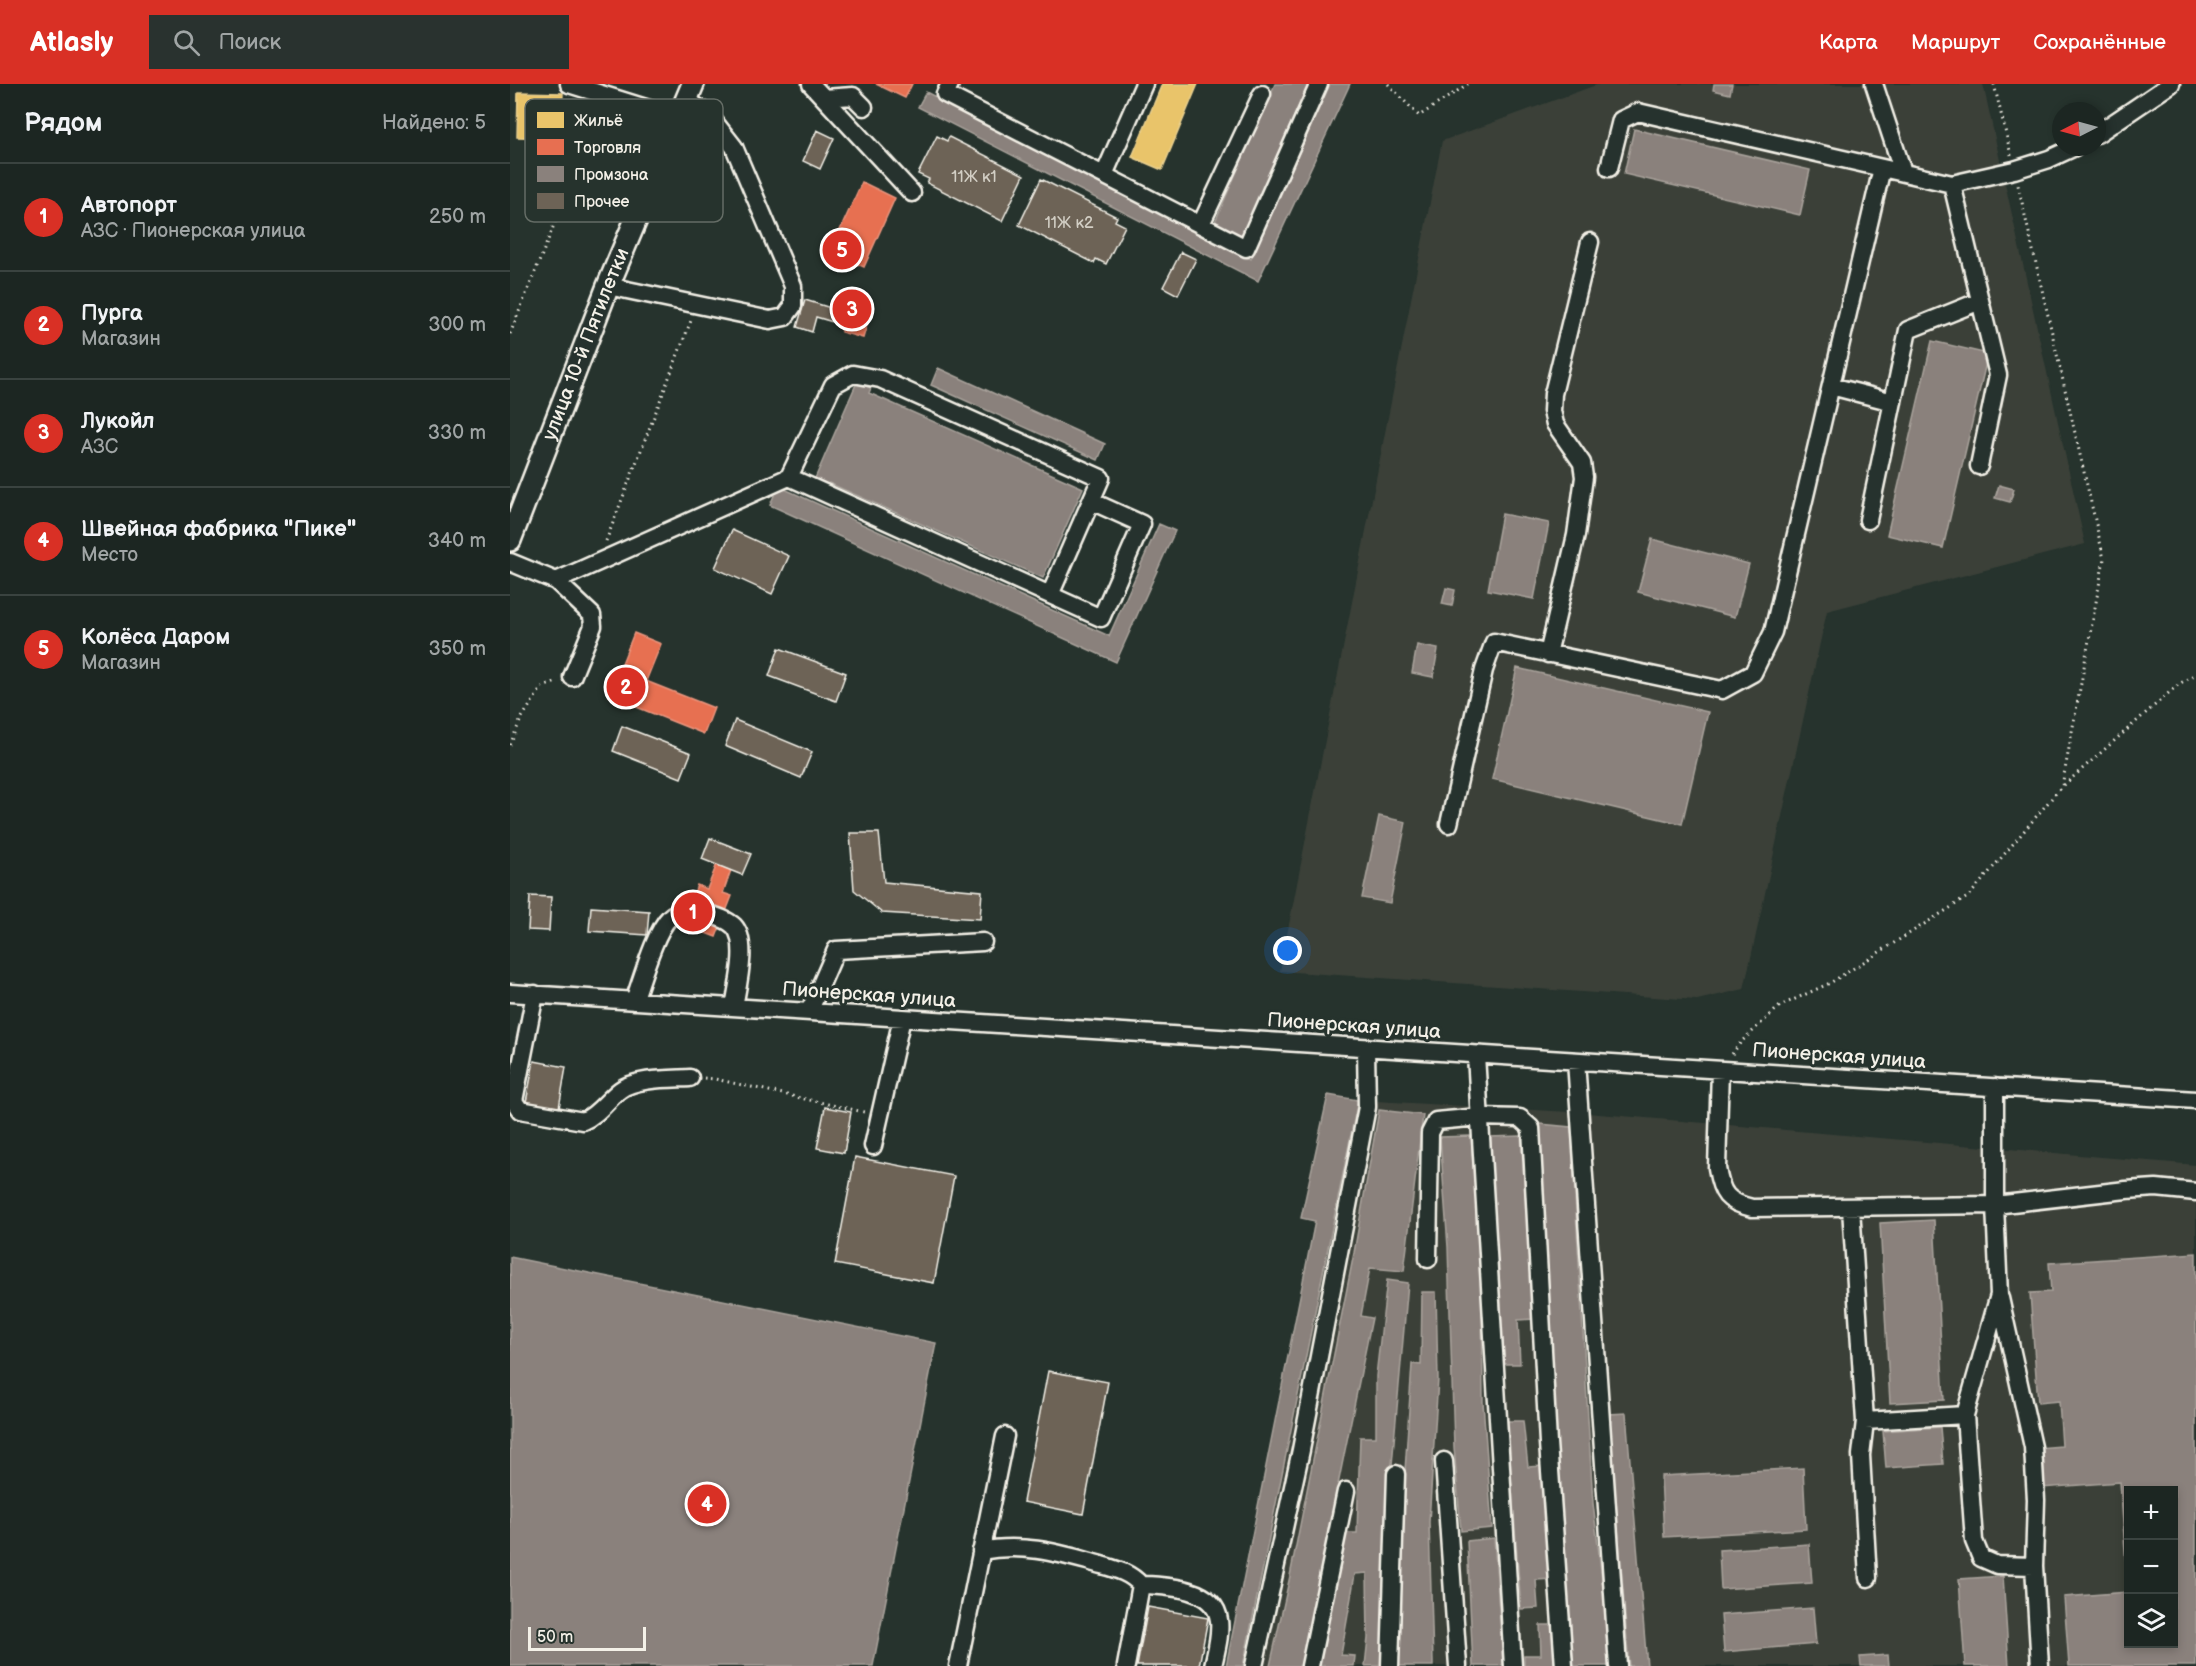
<!DOCTYPE html>
<html lang="ru">
<head>
<meta charset="utf-8">
<style>
  body { margin:0; font-family:"Balsamiq Sans",sans-serif; background:#29322f; color:#f1f3f6 }
  .controls { position:absolute; right:18px; bottom:18px; display:grid; overflow:hidden; border-radius:0px; box-shadow:0 3px 9px #0003 }
  .controls button { width:54px; height:54px; display:grid; place-items:center; padding:0; border:0; border-bottom:2px solid #3a4340; background:#1c2622; color:#f1f3f6; font:30px sans-serif }
  .compass { position:absolute; left:1542px; top:18px; width:54px; height:54px; border-radius:50%; background:#1c2622; box-shadow:0 3px 9px #0003; rotate:264deg }
  .scale { position:absolute; left:18px; bottom:15px; width:118px; box-sizing:border-box; padding-left:6px; border:3px solid #f4f1e8; border-top:0; font-size:16px; line-height:21px; white-space:nowrap; color:#f4f1e8; -webkit-text-stroke:4px #26332d; paint-order:stroke }
  .you { position:absolute; left:778px; top:867px; width:21px; height:21px; margin:-15px; border:4px solid #fff; border-radius:50%; background:#1a73e8; box-shadow:0 0 0 9px #1a73e833 }
  .badge { display:grid; place-items:center; width:39px; height:39px; border-radius:50%; background:#d93025; color:#fff; font-size:20px; font-weight:700 }
  .pin { position:absolute; translate:-50% -50%; border:3px solid #fff; box-shadow:0 2px 6px #0006 }
  .list { margin:0; padding:0; list-style:none }
  h2 { display:flex; justify-content:space-between; align-items:center; height:78px; margin:0; padding:0 24px; font-size:26px }
  h2 small { font-size:20px; font-weight:400; color:#a0a5a5 }
  .list li { display:grid; grid-template-columns:39px 1fr auto; gap:18px; align-items:center; box-sizing:border-box; height:108px; padding:0 24px; border-top:2px solid #3a4340 }
  .list b { display:block; font-size:22px; white-space:nowrap }
  .list p { margin:0; font-size:20px; white-space:nowrap; color:#a0a5a5 }
  .list em { font-size:20px; font-style:normal; color:#a0a5a5 }
  .icon { flex:none; width:33px; height:33px; fill:none; stroke:currentColor; stroke-width:2; stroke-linecap:round; stroke-linejoin:round }
  .map { position:relative; flex:none; width:1686px; height:1582px; overflow:hidden }
  header { display:flex; align-items:center; gap:36px; box-sizing:border-box; height:84px; padding:0 30px; background:#d93025; color:#fff }
  header strong { font-size:28px }
  nav { display:flex; gap:33px; margin-inline-start:auto; font-size:21px }
  .search { width:420px; height:54px; background:#29322f; display:flex; align-items:center; gap:15px; box-sizing:border-box; padding:0 21px; border-radius:0px; color:#a0a5a5; font-size:22px }
  main { display:flex }
  aside { flex:1; background:#1c2622 }
  .map>svg:first-child { display:block }
  .built { fill:#3b4139; fill-rule:evenodd }
  .homes { fill:#e9c46a; stroke:#ecd290; stroke-width:1.5 }
  .shops { fill:#e76f51; stroke:#eb967e; stroke-width:1.5 }
  .industry { fill:#8a817c; stroke:#aaa39c; stroke-width:1.5; fill-rule:evenodd }
  .building { fill:#6d6356; stroke:#f4f1e8; stroke-width:1.5 }
  .lines { fill:none; stroke-linecap:round; stroke-linejoin:round }
  .minor-casing { stroke:#f4f1e8; stroke-width:21 }
  .major-casing { stroke:#f4f1e8; stroke-width:26 }
  .path { stroke:#f4f1e8; stroke-width:3; stroke-dasharray:1.5 4.5; stroke-linecap:butt }
  .minor { stroke:#26332d; stroke-width:16 }
  .major { stroke:#26332d; stroke-width:21 }
  .labels { text-anchor:middle; dominant-baseline:central; stroke-width:6; stroke-linejoin:round; paint-order:stroke }
  .number-label { font-size:16px; fill:#d2cec4 }
  .street-label { font-size:20px; fill:#f4f1e8; stroke:#26332d }
  .key { fill:#26332d; stroke:#646c65; stroke-width:1.5 }
  .key-label { font-size:16px; fill:#f4f1e8 }
</style>
</head>
<body>
<header>
<strong>Atlasly</strong>
<div class="search"><svg class="icon" aria-label="search" viewBox="0 0 24 24"><circle cx="10" cy="10" r="6"/><path d="M15 15l6 6"/></svg>Поиск</div>
<nav><a>Карта</a><a>Маршрут</a><a>Сохранённые</a></nav>
</header>
<main>
<aside>
<h2>Рядом<small>Найдено: 5</small></h2>
<ul class="list">
<li><span class="badge">1</span><div><b>Автопорт</b><p>АЗС · Пионерская улица</p></div><em>250 m</em></li>
<li><span class="badge">2</span><div><b>Пурга</b><p>Магазин</p></div><em>300 m</em></li>
<li><span class="badge">3</span><div><b>Лукойл</b><p>АЗС</p></div><em>330 m</em></li>
<li><span class="badge">4</span><div><b>Швейная фабрика &quot;Пике&quot;</b><p>Место</p></div><em>340 m</em></li>
<li><span class="badge">5</span><div><b>Колёса Даром</b><p>Магазин</p></div><em>350 m</em></li>
</ul>
</aside>
<div class="map">
<svg width="1686" height="1582" viewBox="0 0 1686 1582">
  <rect width="100%" height="100%" fill="#26332d"/>
  <filter id="ink" filterUnits="userSpaceOnUse"><feTurbulence type="fractalNoise" baseFrequency=".0167" numOctaves="2"/><feDisplacementMap in="SourceGraphic" scale="12" xChannelSelector="R" yChannelSelector="G"/><feConvolveMatrix kernelMatrix="1 2 1 2 8 2 1 2 1" color-interpolation-filters="sRGB"/></filter>
  <g filter="url(#ink)">
    <!-- built -->
    <path class="built" d="M1089,0H1473L1575,460L1317,527L1234,905L1187,916L770,887L932,57Z
      M818,1011L848,1016L1077,1029L1686,1081V1582H716L805,1138L791,1134ZM1618,1406H1664V1560H1618Z"/>
    <!-- homes -->
    <path class="homes" d="M652,0H688L652,86L622,73Z
      M8,8L53,9L51,54L7,53Z"/>
    <!-- shops -->
    <path class="shops" d="M366,0H402L395,14Z
      M352,98L385,114L354,183L320,168Z
      M339,220L361,227L353,254L331,248Z
      M124,549L151,560L136,597L204,624L194,650L99,612Z
      M207,780L221,786L213,809L222,812L206,853L172,840L187,801L197,805Z"/>
    <!-- industry -->
    <path class="industry" d="M765,0H798L732,152L704,140Z
      M820,0H840L748,197L408,23L416,8L741,175Z
      M1204,0H1222L1220,10L1203,6Z
      M1124,45L1300,86L1290,131L1114,90Z
      M1422,257L1478,270L1433,464L1377,451Z
      M428,284L595,360L588,376L421,301Z
      M347,298L361,304L359,309L573,404L533,494L319,399L317,405L303,399Z
      M1489,401L1504,405L1500,418L1485,414Z
      M268,402L599,552L649,440L665,447L606,578L260,421Z
      M992,430L1039,439L1024,515L978,506Z
      M1142,455L1239,480L1225,533L1128,508Z
      M936,504L945,506L942,522L932,520Z
      M907,561L928,565L923,593L902,589Z
      M1007,584L1198,628L1172,740L982,695Z
      M869,732L896,738L880,819L852,814Z
      M818,1011L848,1016L733,1582H716L805,1137L791,1134Z
      M869,1026L913,1031L894,1187L860,1184L851,1232L862,1234L791,1582H760L780,1492L844,1169Z
      M1030,1040L1061,1043L1083,1419L1098,1545L1099,1582H1062L1048,1390Z
      M961,1052L972,1208L973,1318L982,1444L951,1447L944,1363L938,1163L930,1053Z
      M1011,1052L1024,1235L1008,1236L1010,1280H994L979,1053Z
      M1424,1136L1434,1316L1380,1319L1370,1139Z
      M1686,1169V1582H1559L1554,1513L1618,1508L1610,1398L1531,1404L1528,1364L1552,1362L1549,1317L1528,1319L1520,1209L1541,1208L1539,1179ZM1618,1406H1664V1560H1618Z
      M0,1173L426,1259L363,1582H0Z
      M877,1196L898,1199L875,1460L872,1582H855L858,1554L857,1489L845,1490L831,1571L845,1572L844,1582H809L832,1473L835,1449H847L850,1353H866V1292Z
      M912,1208H926L928,1295L919,1438L923,1578V1582H889L895,1387L902,1280L911,1281Z
      M1116,1329L1137,1582H1119L1099,1330Z
      M997,1337H1013L1018,1383L1033,1382L1043,1495L1026,1496L1028,1524L1011,1525Z
      M1430,1343L1433,1380L1376,1384L1373,1347Z
      M1293,1384L1296,1445L1154,1453L1151,1392Z
      M984,1454L993,1582H963L957,1457Z
      M1299,1460L1302,1499L1211,1505L1209,1466Z
      M1493,1492L1499,1582H1455L1449,1495Z
      M1303,1524L1306,1560L1214,1568L1211,1531Z
      M1030,1541H1044L1046,1582H1014V1571H1031Z
      M1378,1571L1379,1582H1351L1350,1573Z"/>
    <!-- building -->
    <path class="building" d="M307,46L324,54L310,85L293,77Z
      M427,52L437,57L439,53L514,91L492,137L417,99L419,95L408,90Z
      M531,95L607,133L605,137L615,142L596,180L586,175L584,179L509,141Z
      M671,168L686,175L668,211L653,203Z
      M295,216L337,229L333,241L306,233L302,248L287,243Z
      M222,446L279,472L262,510L205,484Z
      M269,564L336,589L326,617L259,592Z
      M225,636L302,668L291,694L215,662Z
      M112,642L181,669L171,694L103,667Z
      M340,749H369L374,798L472,807L470,835L372,829L344,806Z
      M200,754L241,770L232,791L192,775Z
      M20,812L41,813L39,847L18,846Z
      M81,823L139,827L137,851L79,847Z
      M24,977L56,983L49,1024L16,1018Z
      M315,1023L341,1028L334,1069L307,1064Z
      M345,1073L444,1092L424,1199L325,1180Z
      M538,1287L598,1298L573,1430L513,1418Z
      M638,1523L698,1534L689,1582H627Z"/>
    <g class="lines">
      <defs>
        <path id="minor" d="M59,0L168,34
          M301,0L402,109
          M440,0L435,10L736,164L809,0
          M1364,0L1393,88
          M314,14L343,12L354,23
          M1587,50L1661,0
          M1099,84L1111,36L1128,28L1442,100L1504,86L1539,75L1565,63
          M594,91L634,0
          M1442,100L1488,291L1469,382
          M691,140L752,10
          M98,202L260,236L275,233L283,222V202L224,63L199,31L176,15
          M1321,302L1383,318
          M1358,436L1398,246L1470,217
          M0,478L46,497L82,531L83,542L62,593
          M46,497L279,393L323,301L343,290L370,295L591,394L581,417L632,440L591,534L279,393
          M540,511L581,417
          M1038,570L1066,451L1074,393L1072,379L1045,340L1042,327L1043,310L1080,158
          M939,740L974,586L984,558L1212,606L1243,589L1263,548L1372,84
          M0,909L1686,1016
          M25,910L4,1017L10,1026L73,1037C88,1031 97,1016 110,1006C125,994 160,995 180,994
          M124,917C132,895 145,847 160,833C169,824 184,825 195,829C205,832 217,835 224,842C239,858 227,904 224,923
          M299,928L326,866L473,858
          M966,971L1003,1582
          M1066,977L1108,1582
          M1210,986L1207,1084C1211,1110 1217,1118 1242,1124L1485,1121V1003
          M363,1062L392,934
          M1341,1124L1355,1337L1455,1331
          M918,1175L920,1049L926,1037L970,1033L1010,1034L1021,1044L1038,1359L1054,1582
          M1490,1214L1523,1363L1526,1416L1524,1482
          M1355,1337L1351,1371L1358,1494
          M934,1377L948,1582
          M471,1467C510,1459 545,1468 581,1478C600,1484 618,1486 631,1501C656,1502 705,1503 709,1536C711,1551 706,1567 703,1582
          M448,1582L495,1352
          M616,1582L631,1501
          M744,1582L791,1366L857,1023L856,964
          M800,1582L836,1407
          M880,1582L886,1390
          M1530,1582L1524,1482L1487,1481L1471,1474L1464,1457L1455,1331L1489,1211L1485,1121L1616,1106L1646,1104L1686,1108"/>
        <g id="major">
          <path id="s1" d="M0,456L98,202L183,0"/>
        </g>
      </defs>
      <!-- minor casing -->
      <use href="#minor" class="minor-casing"/>
      <!-- major casing -->
      <use href="#major" class="major-casing"/>
      <!-- path -->
      <path class="path" d="M878,0L909,32L958,0
        M1484,0L1501,71
        M0,250L90,27
        M96,457L182,234
        M0,661L11,635L32,603L47,598
        M1554,701L1669,600L1686,590
        M1222,970L1231,958L1270,922L1320,899L1459,812L1552,702L1594,475L1508,101
        M194,994L205,995L354,1028"/>
      <!-- minor -->
      <use href="#minor" class="minor"/>
      <!-- major -->
      <use href="#major" class="major"/>
    </g>
  </g>
  <g class="labels">
    <!-- number labels -->
    <g class="number-label">
      <text x="464" y="93">11Ж к1</text>
      <text x="559" y="139">11Ж к2</text>
    </g>
    <!-- street labels -->
    <g class="street-label">
      <text stroke="none"><textPath href="#s1" startOffset="210">улица 10-й Пятилетки</textPath></text>
      <text transform="translate(359 911) rotate(4)">Пионерская улица</text>
      <text transform="translate(844 942) rotate(4)">Пионерская улица</text>
      <text transform="translate(1329 972) rotate(4)">Пионерская улица</text>
    </g>
  </g>
  <!-- legend -->
  <rect x="15" y="15" width="198" height="123" rx="9" class="key"/>
  <rect x="27" y="28" width="27" height="16" fill="#e9c46a"/>
  <rect x="27" y="55" width="27" height="16" fill="#e76f51"/>
  <rect x="27" y="82" width="27" height="16" fill="#8a817c"/>
  <rect x="27" y="109" width="27" height="16" fill="#6d6356"/>
  <g class="key-label">
    <text x="64" y="42">Жильё</text>
    <text x="64" y="69">Торговля</text>
    <text x="64" y="96">Промзона</text>
    <text x="64" y="123">Прочее</text>
  </g>
</svg>
<div class="controls">
<button>+</button>
<button>−</button>
<button><svg class="icon" aria-label="layers" viewBox="0 0 24 24"><path d="M12 4l9 5-9 5-9-5zM3 14l9 5 9-5"/></svg></button>
</div>
<svg class="compass" viewBox="-18 -18 36 36"><path d="M0-13l5 13h-10z" fill="#e53935"/><path d="M0 13l5-13h-10z" fill="#a0a5a5"/></svg>
<div class="scale">50 m</div>
<div class="you"></div>
<div class="pin badge" style="left:183px;top:828px">1</div>
<div class="pin badge" style="left:116px;top:603px">2</div>
<div class="pin badge" style="left:342px;top:225px">3</div>
<div class="pin badge" style="left:197px;top:1420px">4</div>
<div class="pin badge" style="left:332px;top:166px">5</div>
</div>
</main>
</body>
</html>
